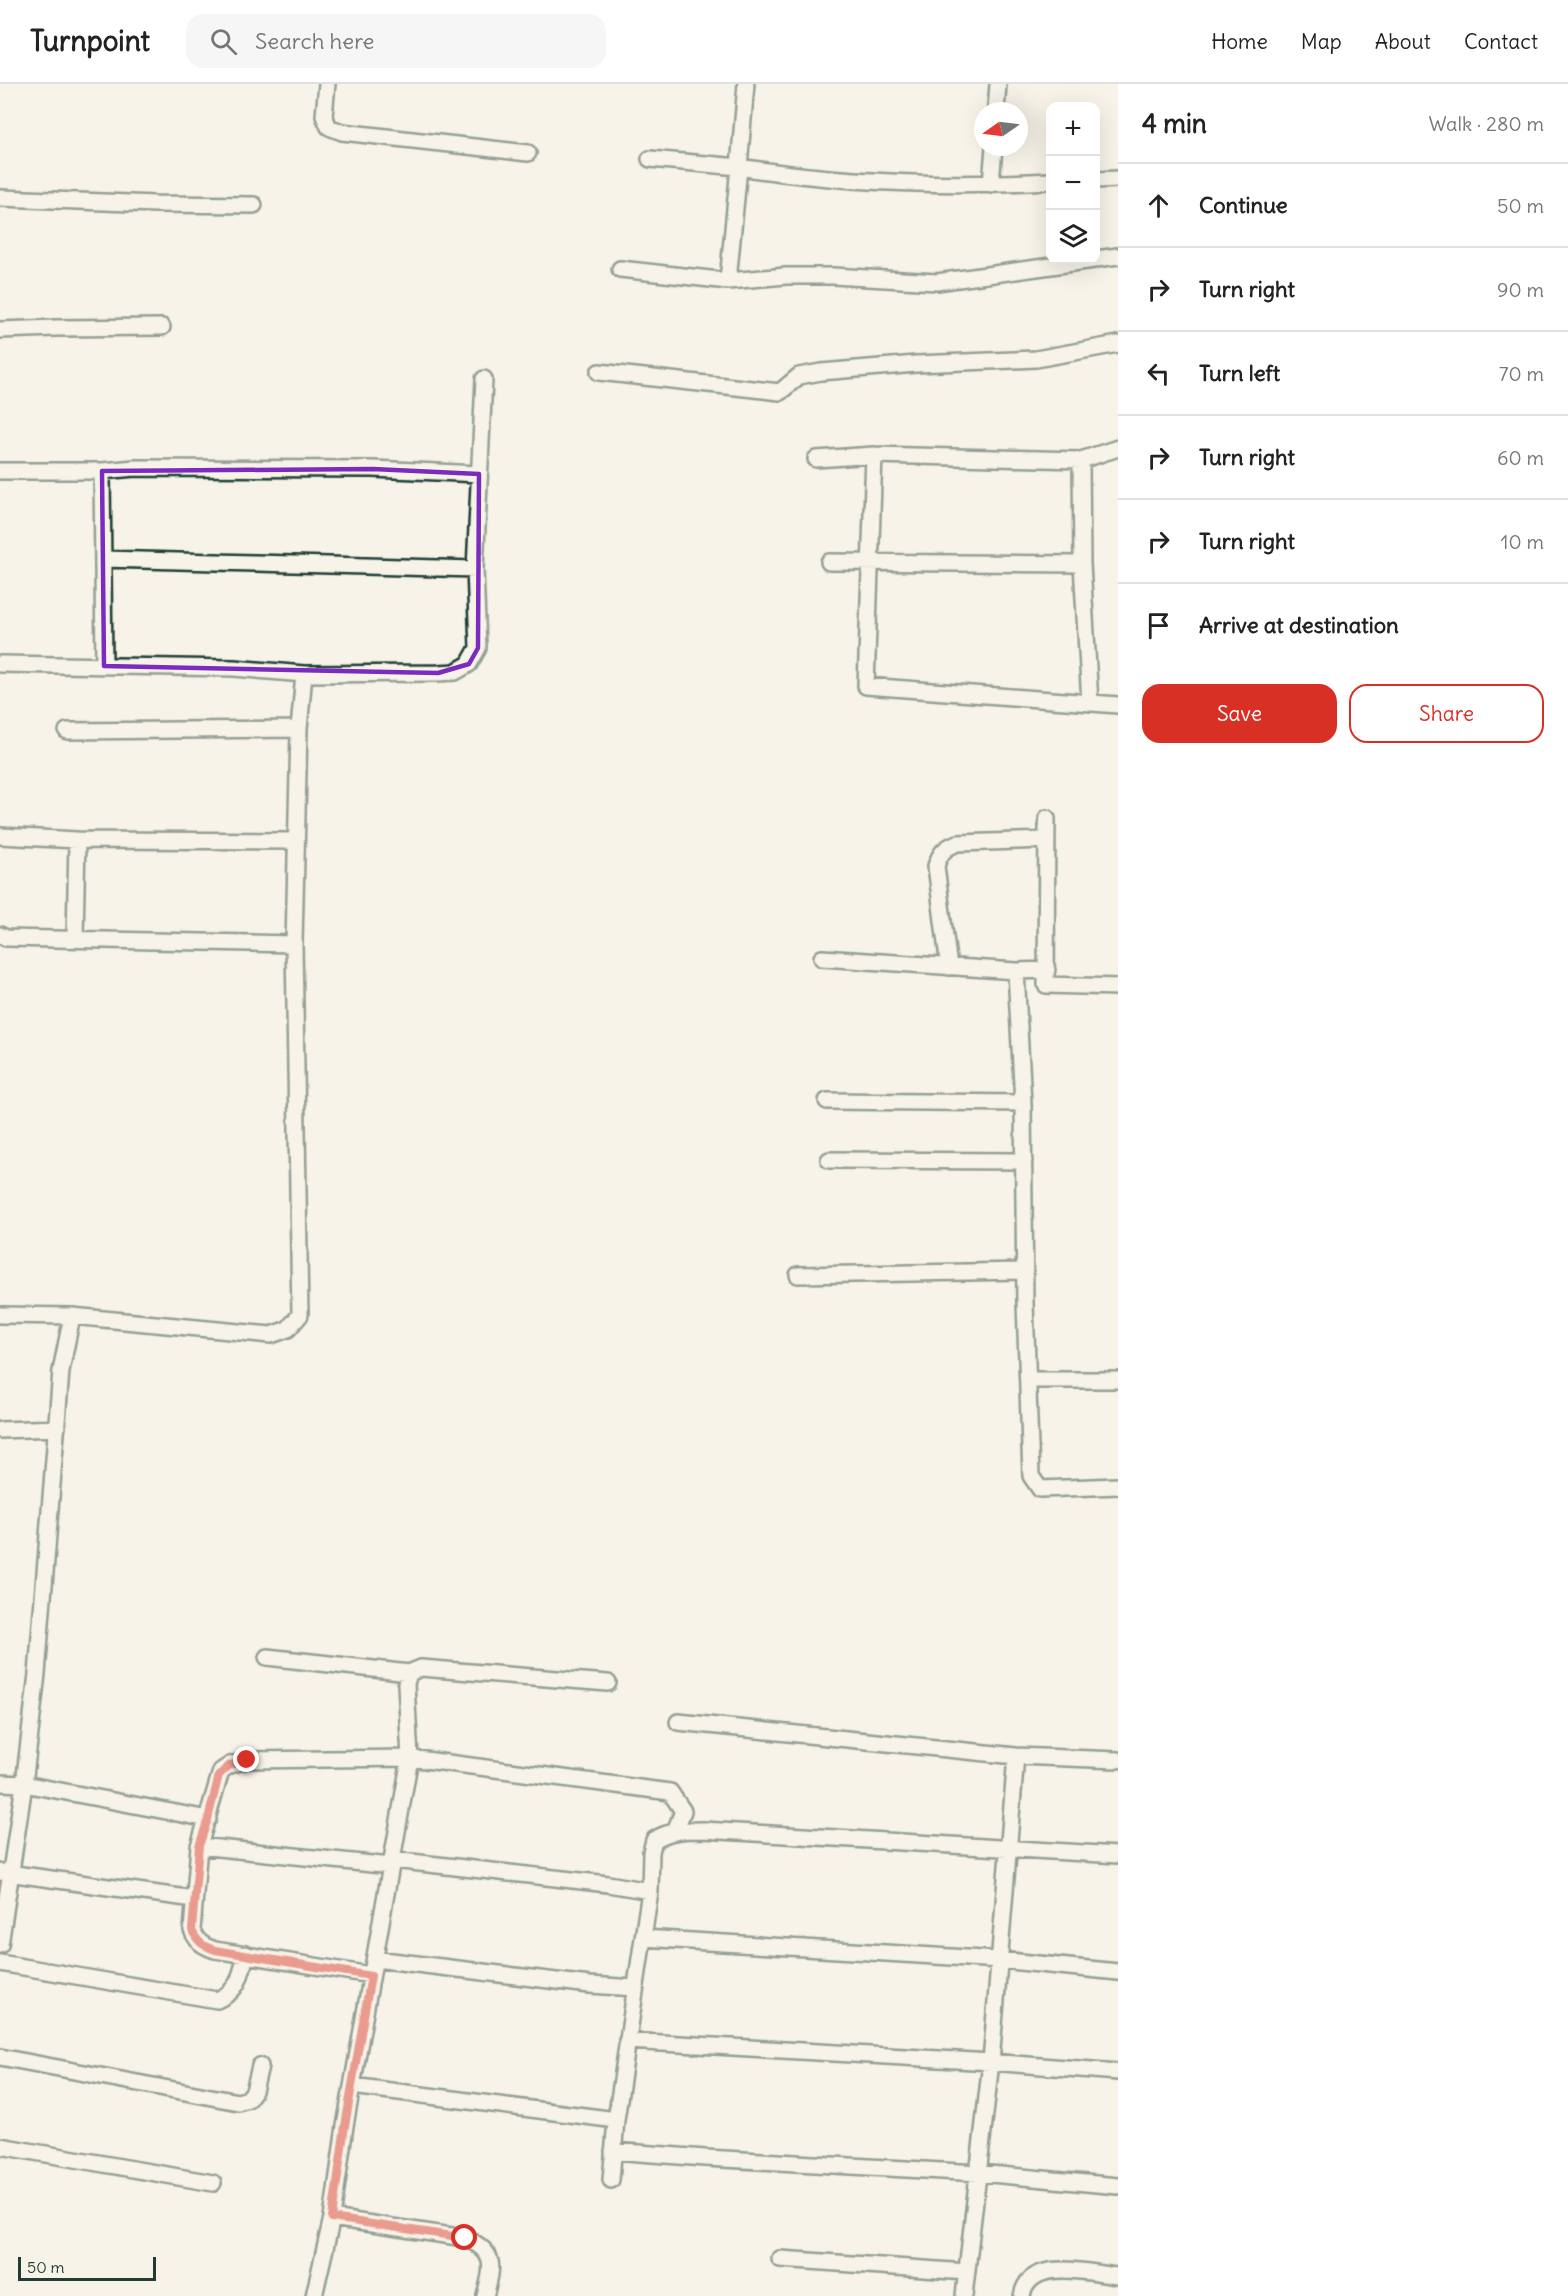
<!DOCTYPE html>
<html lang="en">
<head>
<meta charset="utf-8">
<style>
  body { margin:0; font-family:Delius,sans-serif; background:#f6f6f6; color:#222 }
  .controls { position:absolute; right:18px; top:18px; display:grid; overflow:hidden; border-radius:12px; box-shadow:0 6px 24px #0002 }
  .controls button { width:54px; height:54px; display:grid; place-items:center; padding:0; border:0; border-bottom:2px solid #e0e0e0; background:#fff; color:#222; font:30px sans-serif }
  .compass { position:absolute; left:974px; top:18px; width:54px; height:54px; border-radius:50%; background:#fff; box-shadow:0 6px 24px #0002; rotate:256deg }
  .scale { position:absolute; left:18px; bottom:15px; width:138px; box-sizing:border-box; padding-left:6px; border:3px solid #1f3d34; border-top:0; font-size:16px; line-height:21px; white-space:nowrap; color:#1f3d34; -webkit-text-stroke:4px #f7f3e8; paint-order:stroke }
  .stop { position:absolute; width:18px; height:18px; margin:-14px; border:4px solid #d93025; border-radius:50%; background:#fff }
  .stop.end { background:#d93025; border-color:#fff; box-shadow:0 2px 6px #0008 }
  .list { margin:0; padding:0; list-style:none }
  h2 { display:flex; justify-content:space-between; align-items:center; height:78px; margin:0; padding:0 24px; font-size:26px }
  h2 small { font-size:20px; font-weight:400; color:#767676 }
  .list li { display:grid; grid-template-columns:39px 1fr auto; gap:18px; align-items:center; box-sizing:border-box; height:84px; padding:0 24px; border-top:2px solid #e0e0e0 }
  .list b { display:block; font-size:22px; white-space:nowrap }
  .list em { font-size:20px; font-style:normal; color:#767676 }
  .actions { display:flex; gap:12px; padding:18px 24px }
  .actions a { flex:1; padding:14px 0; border:2px solid #d93025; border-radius:18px; text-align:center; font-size:21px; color:#d93025 }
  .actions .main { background:#d93025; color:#fff }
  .icon { flex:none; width:33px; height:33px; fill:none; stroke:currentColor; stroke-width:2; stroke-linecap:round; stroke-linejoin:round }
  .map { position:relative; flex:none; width:1118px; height:2212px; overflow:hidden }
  header { display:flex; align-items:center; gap:36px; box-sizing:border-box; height:84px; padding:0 30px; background:#fff; border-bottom:2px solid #e0e0e0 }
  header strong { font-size:28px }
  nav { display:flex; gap:33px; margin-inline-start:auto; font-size:21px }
  .search { width:420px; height:54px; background:#f6f6f6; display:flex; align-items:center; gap:15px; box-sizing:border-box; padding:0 21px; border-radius:18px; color:#767676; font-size:22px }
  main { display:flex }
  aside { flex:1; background:#fff }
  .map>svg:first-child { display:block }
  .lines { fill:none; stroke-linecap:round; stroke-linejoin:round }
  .minor-casing { stroke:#1f3d34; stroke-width:20 }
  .minor { stroke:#f7f3e8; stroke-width:15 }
  .route { stroke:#d93025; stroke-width:8 }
  .marked { fill:none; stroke:#7b2cbf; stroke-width:4.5; stroke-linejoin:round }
</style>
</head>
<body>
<header>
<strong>Turnpoint</strong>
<div class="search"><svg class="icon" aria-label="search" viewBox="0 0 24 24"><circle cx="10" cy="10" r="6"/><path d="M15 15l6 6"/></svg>Search here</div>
<nav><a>Home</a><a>Map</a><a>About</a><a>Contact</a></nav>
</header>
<main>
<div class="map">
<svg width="1118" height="2212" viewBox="0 0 1118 2212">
  <rect width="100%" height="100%" fill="#f7f3e8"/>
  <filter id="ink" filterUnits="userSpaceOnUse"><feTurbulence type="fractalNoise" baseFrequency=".0167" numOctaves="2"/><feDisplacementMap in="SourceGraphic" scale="12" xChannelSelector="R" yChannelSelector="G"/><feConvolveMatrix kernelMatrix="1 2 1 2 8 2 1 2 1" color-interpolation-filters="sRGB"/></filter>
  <g filter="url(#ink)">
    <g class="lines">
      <defs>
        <path id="minor" d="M327,0L324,32L329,43L342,48L528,69
          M996,27L998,0
          M650,75L739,83L746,0
          M1096,96L1118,95
          M1050,97C947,103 842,99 739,83L728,197L786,192H833L937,198L1094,176
          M991,100L994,63
          M0,114L156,120L254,121
          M1096,175L1118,172
          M620,185L728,197
          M0,246L56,244L162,243
          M599,288L780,308L799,292L821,288L916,280L1036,275L1118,260
          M874,371L866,602L1118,621
          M816,375L874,371L1081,376L1118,364
          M1081,376L1082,480L1090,619
          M0,387H102L135,384L373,385L479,390
          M102,387L104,582
          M103,475L475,485
          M829,478L1082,480
          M0,580L234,584L304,590L299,645L294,860L300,1231L288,1245L271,1251L72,1232L61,1287L37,1590L24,1700L0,1861
          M304,590L438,589L455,588L469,580L478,564L475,485L484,295
          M67,647L299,645
          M1047,734L1046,901L1118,903
          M0,752L77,756L296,757
          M0,851L6,854L294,860
          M75,855L77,756
          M822,874L1016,887L1047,886
          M949,883L936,782C940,769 945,763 958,759L1047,756
          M1016,887L1023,1019L1025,1219L1031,1392L1040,1405L1118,1402
          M827,1017L1023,1019
          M829,1076L1024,1077
          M798,1191L1024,1187
          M0,1231L72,1232
          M1028,1296H1118
          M0,1346L57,1344
          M267,1573L409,1589
          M678,1638L1016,1672L1118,1676
          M0,1699L24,1700L208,1735
          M199,1762L391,1782
          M393,1776L608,1800L650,1807
          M1,1788L194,1815
          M643,1854L1000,1876L1118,1888
          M375,1875L590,1901L635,1904
          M0,1879L217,1916C239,1907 241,1891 246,1870
          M371,1891L215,1866C203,1862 197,1858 192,1846L199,1762L221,1687L230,1681L247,1676L410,1674L406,1600L409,1589L421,1584L608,1599
          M627,1957L991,1978L1118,1988
          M0,1973L238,2018L248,2015L254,2007L260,1982
          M352,2002L616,2036
          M0,2062L213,2099
          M613,2067L705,2074L979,2089L1118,2102
          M611,2096L616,2036L650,1807L651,1768L654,1756C670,1746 685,1746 703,1746L1118,1771
          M332,2134L465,2154C497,2168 493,2182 485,2212
          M780,2175L967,2188
          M314,2212L332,2134L345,2042L410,1674L670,1708L683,1727L675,1747
          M964,2212L991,1978L1016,1672
          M1022,2212C1029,2172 1089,2189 1118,2192"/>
      </defs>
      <!-- minor casing -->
      <use href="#minor" class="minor-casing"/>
      <!-- minor -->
      <use href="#minor" class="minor"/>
    </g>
  </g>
  <g class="lines" filter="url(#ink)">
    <!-- route -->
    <path class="route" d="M247,1676L230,1681L219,1691L208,1735L199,1762L192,1846C197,1858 203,1862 215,1866L371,1892L345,2042L332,2134L465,2154"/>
  </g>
  <!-- marked area -->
  <path d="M0 0H1118V2212H0ZM373,385L479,390L478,564L469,580L438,589L104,582L102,387Z" fill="#f7f3e8" fill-opacity=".55" fill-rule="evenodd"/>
  <path class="marked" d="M373,385L479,390L478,564L469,580L438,589L104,582L102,387Z"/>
</svg>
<div class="controls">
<button>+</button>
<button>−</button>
<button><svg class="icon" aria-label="layers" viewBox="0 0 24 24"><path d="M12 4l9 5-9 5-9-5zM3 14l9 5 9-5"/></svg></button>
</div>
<svg class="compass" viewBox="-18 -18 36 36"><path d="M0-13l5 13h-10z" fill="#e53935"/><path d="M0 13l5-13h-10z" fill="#767676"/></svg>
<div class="scale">50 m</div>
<div class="stop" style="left:465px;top:2154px"></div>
<div class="stop end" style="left:247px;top:1676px"></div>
</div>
<aside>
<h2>4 min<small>Walk · 280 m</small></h2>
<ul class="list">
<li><svg class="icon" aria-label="ahead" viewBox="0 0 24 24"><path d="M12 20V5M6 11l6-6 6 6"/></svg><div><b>Continue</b></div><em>50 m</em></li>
<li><svg class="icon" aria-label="right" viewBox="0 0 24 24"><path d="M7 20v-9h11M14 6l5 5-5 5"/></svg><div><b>Turn right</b></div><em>90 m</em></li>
<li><svg class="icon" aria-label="left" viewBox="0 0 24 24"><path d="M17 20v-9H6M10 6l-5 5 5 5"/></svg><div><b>Turn left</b></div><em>70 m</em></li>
<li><svg class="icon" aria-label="right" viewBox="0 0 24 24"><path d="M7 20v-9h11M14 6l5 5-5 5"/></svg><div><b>Turn right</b></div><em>60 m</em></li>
<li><svg class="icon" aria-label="right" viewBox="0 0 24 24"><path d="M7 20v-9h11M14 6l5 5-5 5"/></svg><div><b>Turn right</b></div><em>10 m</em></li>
<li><svg class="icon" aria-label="arrive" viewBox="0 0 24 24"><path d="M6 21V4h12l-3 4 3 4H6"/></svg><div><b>Arrive at destination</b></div></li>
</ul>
<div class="actions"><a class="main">Save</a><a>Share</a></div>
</aside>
</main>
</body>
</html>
